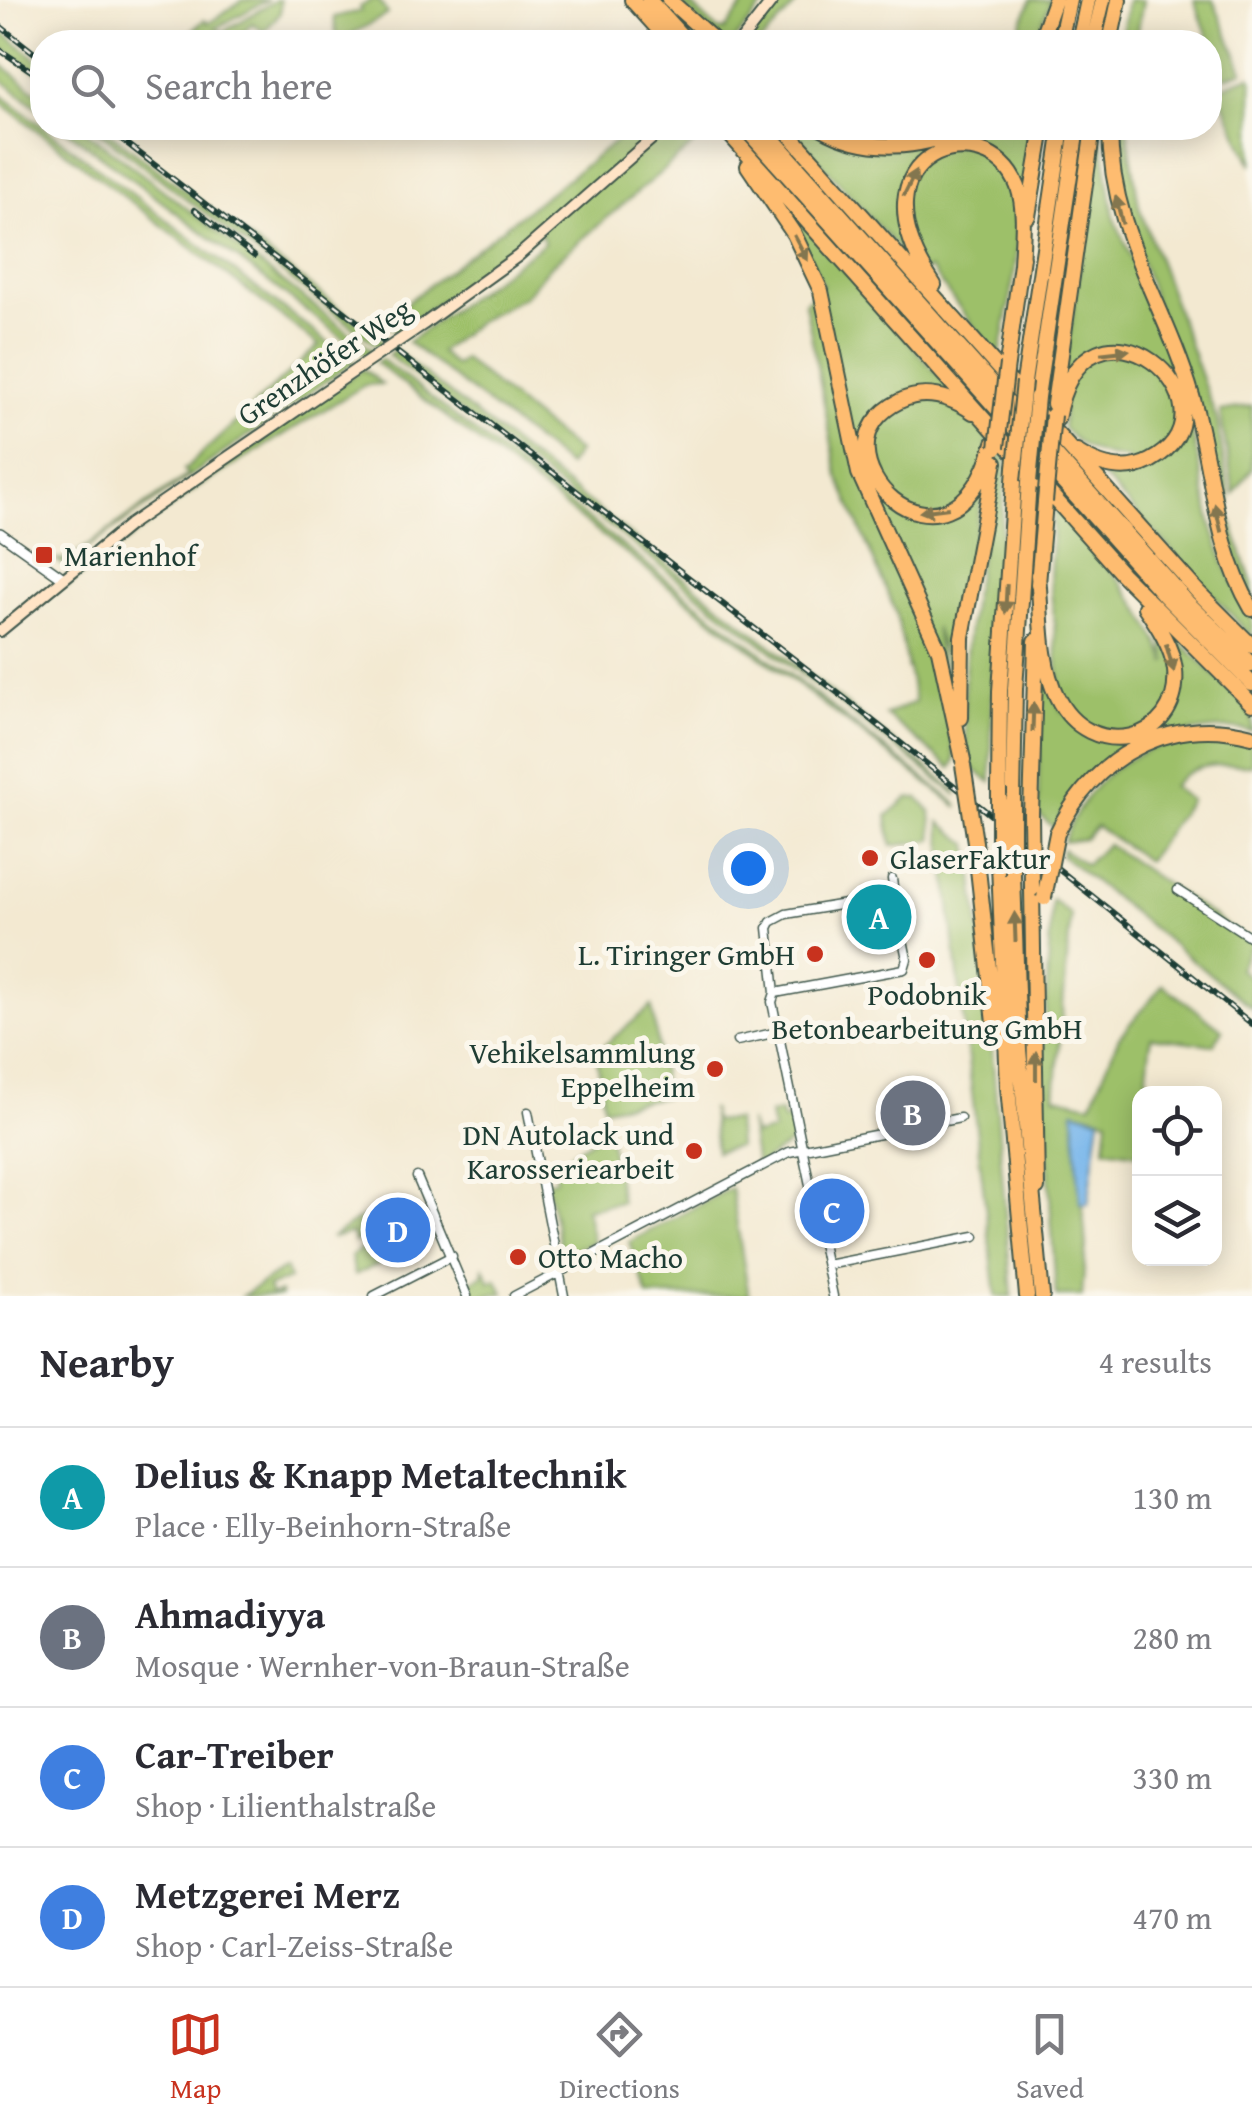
<!DOCTYPE html>
<html lang="en">
<head>
<meta charset="utf-8">
<style>
  body { margin:0; font-family:"Gentium Book Plus",serif; background:#f2f2f3; color:#2b2b33 }
  .controls { position:absolute; right:30px; bottom:30px; display:grid; overflow:hidden; border-radius:20px; box-shadow:0 5px 25px #0003 }
  .controls button { width:90px; height:90px; display:grid; place-items:center; padding:0; border:0; border-bottom:2px solid #e1e1e2; background:#fff; color:#2b2b33; font:50px sans-serif }
  .you { position:absolute; left:748px; top:868px; width:35px; height:35px; margin:-25px; border:8px solid #fff; border-radius:50%; background:#1a73e8; box-shadow:0 0 0 15px #1a73e833 }
  .badge { display:grid; place-items:center; width:65px; height:65px; border-radius:50%; background:#c8321e; color:#fff; font-size:32px; font-weight:700 }
  .pin { position:absolute; translate:-50% -50%; border:5px solid #fff; box-shadow:0 2px 10px #0006 }
  .list { margin:0; padding:0; list-style:none }
  h2 { display:flex; justify-content:space-between; align-items:center; height:130px; margin:0; padding:0 40px; font-size:42px }
  h2 small { font-size:32px; font-weight:400; color:#7c7c81 }
  .list li { display:grid; grid-template-columns:65px 1fr auto; gap:30px; align-items:center; box-sizing:border-box; height:140px; padding:0 40px; border-top:2px solid #e1e1e2 }
  .list b { display:block; font-size:38px; white-space:nowrap }
  .list p { margin:0; font-size:32px; white-space:nowrap; color:#7c7c81 }
  .list em { font-size:32px; font-style:normal; color:#7c7c81 }
  .icon { flex:none; width:55px; height:55px; fill:none; stroke:currentColor; stroke-width:2; stroke-linecap:round; stroke-linejoin:round }
  .map { position:relative; flex:none; width:1252px; height:1296px; overflow:hidden }
  .search { position:absolute; background:#fff; box-shadow:0 5px 25px #0003; left:30px; right:30px; top:30px; height:110px; display:flex; align-items:center; gap:25px; box-sizing:border-box; padding:0 35px; border-radius:40px; color:#7c7c81; font-size:38px }
  .sheet { height:690px; background:#fff }
  nav { display:flex; justify-content:space-around; align-items:center; box-sizing:border-box; height:140px; border-top:2px solid #e1e1e2; background:#fff; font-size:28px; color:#7c7c81 }
  nav a { display:grid; justify-items:center; gap:5px }
  nav .on { color:#c8321e }
  .map>svg:first-child { display:block }
  .green { fill:#9dc069; stroke:#5e7e4e; stroke-width:2.5 }
  .water { fill:#78b6eb; stroke:#4c7a90; stroke-width:2.5 }
  .lines { fill:none; stroke-linecap:round; stroke-linejoin:round }
  .minor-casing { stroke:#3f574c; stroke-width:11 }
  .tertiary-casing { stroke:#3f574c; stroke-width:12 }
  .secondary-casing { stroke:#3f574c; stroke-width:14 }
  .motorway-casing { stroke:#3f574c; stroke-width:18 }
  .minor { stroke:#fff; stroke-width:8 }
  .tertiary { stroke:#fff; stroke-width:9 }
  .secondary { stroke:#ffe4c6; stroke-width:10 }
  .motorway { stroke:#febc70; stroke-width:14 }
  .rail-casing { stroke:#1f3d34; stroke-width:6 }
  .rail { stroke:#fbf7ec; stroke-width:2.5; stroke-dasharray:8; stroke-linecap:butt }
  .secondary-bridge-casing { stroke:#3f574c; stroke-width:14; stroke-linecap:butt }
  .motorway-bridge-casing { stroke:#3f574c; stroke-width:18; stroke-linecap:butt }
  .secondary-bridge { stroke:#ffe4c6; stroke-width:10 }
  .motorway-bridge { stroke:#febc70; stroke-width:14 }
  .oneway { fill:#83764f }
  .poi-dot { fill:#c8321e; stroke:#fbf7ec; stroke-width:4 }
  .labels { text-anchor:middle; dominant-baseline:central; stroke-width:10; stroke-linejoin:round; paint-order:stroke }
  .street-label { font-size:30px; fill:#1f3d34; stroke:#fbf7ec }
  .poi-label { font-size:30px; fill:#1f3d34; stroke:#fbf7ec; text-anchor:start }
</style>
</head>
<body>
<div class="map">
<svg width="1252" height="1296" viewBox="0 0 1252 1296">
  <rect width="100%" height="100%" fill="#fbf7ec"/>
  <filter id="ink" filterUnits="userSpaceOnUse"><feTurbulence type="fractalNoise" baseFrequency=".01" numOctaves="2"/><feDisplacementMap in="SourceGraphic" scale="20" xChannelSelector="R" yChannelSelector="G"/><feConvolveMatrix kernelMatrix="1 2 1 2 8 2 1 2 1" color-interpolation-filters="sRGB"/></filter>
  <filter id="wash" filterUnits="userSpaceOnUse"><feTurbulence type="fractalNoise" baseFrequency=".0048" numOctaves="4" result="noise"/><feDisplacementMap in="SourceGraphic" scale="40" xChannelSelector="R" yChannelSelector="G"/><feGaussianBlur stdDeviation="2.25" result="paint"/><feColorMatrix in="noise" values="0 0 0 0 0 0 0 0 0 0 0 0 0 0 0 0 0 1.4 0 .05"/><feComposite in="paint" operator="in"/></filter>
  <g filter="url(#wash)">
    <rect width="100%" height="100%" fill="#f3e9d1"/>
    <!-- green -->
    <path class="green" d="M243,0H268L216,28L223,32L276,0H280V13L264,32L252,23L240,37L245,42H180L204,20L209,23Z
      M372,0H379L388,14L337,42L334,17L361,11L360,7Z
      M676,0H686L719,31L725,30L748,0H768L733,42H721Z
      M780,0H800L761,42H748Z
      M1031,0H1051L1035,42H1014Z
      M1127,0H1143L1136,42H1121Z
      M1194,0H1213L1243,71L1224,78Z
      M0,30L42,63V75L0,47Z
      M0,63L42,97V111L0,79Z
      M1250,76L1252,80V165L1217,89Z
      M0,94L354,362L62,565L57,560L69,559L188,475L184,470L319,345L0,102Z
      M64,128H82L373,351L368,357Z
      M94,128L113,135L386,344L379,347Z
      M633,128H700L706,134L549,267L525,296L477,322L440,352L455,366L463,359L578,452L568,466L408,342L544,243L542,233L396,332L383,321Z
      M790,128H812L871,149L977,128H1037L1026,196L1013,189C1027,235 1007,312 999,360L930,269L919,272Z
      M835,128H954L885,140Z
      M1100,128L1114,217L1181,378L1211,522L1224,563L1252,619V637L1091,464L1130,470L1128,459C1100,456 1081,449 1063,428L1064,373Z
      M1114,128H1127L1139,207L1217,420L1230,501L1228,512L1252,584V599L1229,543L1215,477L1124,211Z
      M772,189L959,398L939,401L963,410L988,431L985,484L957,623L953,681L935,627L955,760L951,768L886,715L915,702L896,613L838,476L805,303L823,285Z
      M394,350L955,790L956,794L388,355Z
      M381,359L956,803L958,807L376,363Z
      M363,369L382,384L365,385L350,394L198,487L67,586L62,581L134,525Z
      M1252,406V468L1234,494L1220,411Z
      M1000,451L1006,458L992,668L991,782L969,766C953,661 981,555 1000,451Z
      M1054,506C1098,554 1144,601 1167,663L1161,623L1252,711V731C1223,726 1203,729 1174,736C1108,752 1087,766 1054,828L1038,814L1041,665L1062,713L1050,578Z
      M1217,735L1252,743V765C1223,765 1190,761 1172,787L1190,800L1147,861L1096,826L1084,839L1063,842C1092,767 1140,743 1217,735Z
      M908,798H918L931,812L933,840L892,846L887,816Z
      M940,822L969,844L988,1000L1012,1296H996L995,1288Z
      M1107,844L1252,943L1239,969L1252,979V1008L1061,855L1062,849L1086,865Z
      M1052,900L1071,915L1055,1096L1091,1104L1119,1037L1163,985L1223,1030L1213,1045L1151,1037L1145,1093L1140,1094L1138,1153L1105,1148L1108,1119L1074,1110L1086,1245L1082,1296H1056L1042,1065Z
      M652,1006L665,1097L604,1108L596,1052Z
      M711,1108L713,1121L736,1120L738,1146L716,1152Z
      M781,1112L783,1120L792,1118L796,1140L756,1166L749,1121L754,1135L773,1131L770,1114Z
      M608,1129L621,1202L586,1209L593,1242L566,1253L568,1261L563,1259L546,1182L556,1179L554,1165Z
      M731,1188L749,1296H648L629,1242Z
      M365,1215L372,1231L359,1236L360,1240L355,1242L351,1233L330,1238Z
      M363,1248L367,1255L375,1252L381,1263L355,1275L351,1256Z
      M285,1268L289,1279L268,1287L271,1295L280,1292L281,1296H242Z
      M484,1268L490,1282L496,1279L504,1293L475,1296L469,1282L483,1276Z"/>
    <!-- water -->
    <path class="water" d="M1074,1110L1100,1118L1088,1204H1080Z"/>
  </g>
  <g filter="url(#ink)">
    <g class="lines">
      <defs>
        <path id="minor" d="M892,879L895,901
          M1178,890L1252,938
          M775,993L904,969L907,959L895,901L887,897L786,914L771,922L768,928L775,993L772,1002L833,1296
          M737,1041L778,1032
          M528,1112L564,1296
          M417,1177L467,1296
          M827,1265L975,1236
          M374,1296L452,1256
          M514,1296L789,1152L960,1118"/>
        <path id="tertiary" d="M0,533L62,577"/>
        <path id="secondary" d="M740,42L773,0
          M425,323L518,256L664,128
          M0,631L129,525L357,369"/>
        <path id="motorway" d="M632,0L670,42
          M649,0L687,42
          M669,0L716,42
          M1040,42L1055,0
          M1060,42L1069,0
          M1079,42L1088,0
          M1093,42L1103,0
          M1110,42L1119,0
          M724,128L1122,574L1252,704
          M745,128L1165,596L1252,684
          M763,128L1187,602L1252,665
          M784,128L1198,592L1252,646
          M822,128C868,154 919,149 966,128
          M1110,128C1110,233 1164,300 1192,396C1213,468 1213,543 1252,609
          M748,166L794,234L821,291L859,473L939,650L963,760
          M1028,216L1043,128
          M934,285C844,150 989,110 1018,187C1026,211 1022,240 1021,265
          M1007,364L1022,257
          M1024,382L1062,128
          M1037,397L1077,128
          M1054,404L1093,128
          M973,412C951,397 925,389 900,401C801,450 950,601 994,443
          M1057,419C1084,264 1252,406 1150,461C1125,474 1099,466 1077,452
          M1038,575C1042,615 1039,661 1057,697C1088,763 1182,745 1175,670C1172,647 1158,626 1145,607
          M1038,584L1045,502
          M961,718L962,637L995,462
          M999,789L1000,691L1015,467
          M1013,800L1015,689L1029,482
          M1031,815L1036,641
          M1057,833C1093,757 1168,714 1252,736
          M975,842L995,1023
          M999,864L1008,1087L1027,1296
          M1013,875L1019,1050L1042,1296
          M1032,889L1037,1188"/>
      </defs>
      <!-- minor casing -->
      <use href="#minor" class="minor-casing"/>
      <!-- tertiary casing -->
      <use href="#tertiary" class="tertiary-casing"/>
      <!-- secondary casing -->
      <use href="#secondary" class="secondary-casing"/>
      <!-- motorway casing -->
      <use href="#motorway" class="motorway-casing"/>
      <!-- minor -->
      <use href="#minor" class="minor"/>
      <!-- tertiary -->
      <use href="#tertiary" class="tertiary"/>
      <!-- secondary -->
      <use href="#secondary" class="secondary"/>
      <!-- motorway -->
      <use href="#motorway" class="motorway"/>
      <defs>
        <path id="rail" d="M0,26L42,59
          M0,50L42,78
          M107,128L847,700L1252,1024
          M195,210L254,256"/>
      </defs>
      <!-- rail casing -->
      <use href="#rail" class="rail-casing"/>
      <!-- rail -->
      <use href="#rail" class="rail"/>
      <defs>
        <path id="secondary-bridge" d="M357,369L425,323"/>
        <path id="motorway-bridge" d="M997,447L1007,364
          M1015,467L1024,382
          M1029,482L1037,397
          M1045,502L1053,415
          M963,765L975,842
          M1013,800V875
          M1031,815L1032,889
          M999,864V789
          M1044,898L1057,833"/>
      </defs>
      <!-- secondary-bridge casing -->
      <use href="#secondary-bridge" class="secondary-bridge-casing"/>
      <!-- motorway-bridge casing -->
      <use href="#motorway-bridge" class="motorway-bridge-casing"/>
      <!-- secondary-bridge -->
      <use href="#secondary-bridge" class="secondary-bridge"/>
      <!-- motorway-bridge -->
      <use href="#motorway-bridge" class="motorway-bridge"/>
    </g>
    <!-- one-way arrows -->
    <defs><path id="oneway-solid" d="M-6-.8H1V-3.2L6.5 0L1 3.2V.8H-6Z" transform="scale(2.5)"/></defs>
    <g class="oneway">
      <use href="#oneway-solid" transform="translate(910 183) rotate(-64)"/>
      <use href="#oneway-solid" transform="translate(1119 210) rotate(-104)"/>
      <use href="#oneway-solid" transform="translate(801 248) rotate(62)"/>
      <use href="#oneway-solid" transform="translate(1115 352) rotate(-7)"/>
      <use href="#oneway-solid" transform="translate(934 510) rotate(172)"/>
      <use href="#oneway-solid" transform="translate(1218 518) rotate(-103)"/>
      <use href="#oneway-solid" transform="translate(1006 599) rotate(93)"/>
      <use href="#oneway-solid" transform="translate(1170 658) rotate(74)"/>
      <use href="#oneway-solid" transform="translate(1033 717) rotate(-88)"/>
      <use href="#oneway-solid" transform="translate(1015 927) rotate(-92)"/>
      <use href="#oneway-solid" transform="translate(1036 1066) rotate(-90)"/>
    </g>
  </g>
  <!-- markers -->
  <g class="poi-dot">
    <rect x="34" y="545" width="20" height="20" rx="5"/>
    <circle cx="870" cy="858" r="10"/>
    <circle cx="815" cy="954" r="10"/>
    <circle cx="927" cy="960" r="10"/>
    <circle cx="715" cy="1069" r="10"/>
    <circle cx="694" cy="1151" r="10"/>
    <circle cx="518" cy="1257" r="10"/>
  </g>
  <g class="labels">
    <!-- street labels -->
    <g class="street-label">
      <text transform="translate(324 361) rotate(-34)">Grenzhöfer Weg</text>
    </g>
    <!-- poi labels -->
    <g class="poi-label">
      <text x="64" y="555">Marienhof</text>
      <text x="890" y="858">GlaserFaktur</text>
      <text x="795" y="954" text-anchor="end">L. Tiringer GmbH</text>
      <text x="927" y="994" text-anchor="middle">Podobnik<tspan x="927" dy="34">Betonbearbeitung GmbH</tspan></text>
      <text x="695" y="1052" text-anchor="end">Vehikelsammlung<tspan x="695" dy="34">Eppelheim</tspan></text>
      <text x="674" y="1134" text-anchor="end">DN Autolack und<tspan x="674" dy="34">Karosseriearbeit</tspan></text>
      <text x="538" y="1257">Otto Macho</text>
    </g>
  </g>
</svg>
<div class="controls">
<button><svg class="icon" aria-label="locate" viewBox="0 0 24 24"><circle cx="12" cy="12" r="6"/><path d="M12 2v4M12 18v4M2 12h4M18 12h4"/></svg></button>
<button><svg class="icon" aria-label="layers" viewBox="0 0 24 24"><path d="M12 4l9 5-9 5-9-5zM3 14l9 5 9-5"/></svg></button>
</div>
<div class="you"></div>
<div class="pin badge" style="left:879px;top:917px;background:#0f9aa8">A</div>
<div class="pin badge" style="left:913px;top:1113px;background:#6b7280">B</div>
<div class="pin badge" style="left:832px;top:1211px;background:#3f7fe0">C</div>
<div class="pin badge" style="left:398px;top:1230px;background:#3f7fe0">D</div>
<div class="search"><svg class="icon" aria-label="search" viewBox="0 0 24 24"><circle cx="10" cy="10" r="6"/><path d="M15 15l6 6"/></svg>Search here</div>
</div>
<section class="sheet">
<h2>Nearby<small>4 results</small></h2>
<ul class="list">
<li><span class="badge" style="background:#0f9aa8">A</span><div><b>Delius &amp; Knapp Metaltechnik</b><p>Place · Elly-Beinhorn-Straße</p></div><em>130 m</em></li>
<li><span class="badge" style="background:#6b7280">B</span><div><b>Ahmadiyya</b><p>Mosque · Wernher-von-Braun-Straße</p></div><em>280 m</em></li>
<li><span class="badge" style="background:#3f7fe0">C</span><div><b>Car-Treiber</b><p>Shop · Lilienthalstraße</p></div><em>330 m</em></li>
<li><span class="badge" style="background:#3f7fe0">D</span><div><b>Metzgerei Merz</b><p>Shop · Carl-Zeiss-Straße</p></div><em>470 m</em></li>
</ul>
</section>
<nav>
<a class="on"><svg class="icon" aria-label="map" viewBox="0 0 24 24"><path d="M3 6l6-2 6 2 6-2v14l-6 2-6-2-6 2zM9 4v14M15 6v14"/></svg>Map</a>
<a><svg class="icon" aria-label="directions" viewBox="0 0 24 24"><path d="M12 3l9 9-9 9-9-9zM9 14v-3h6M13 9l2 2-2 2"/></svg>Directions</a>
<a><svg class="icon" aria-label="saved" viewBox="0 0 24 24"><path d="M7 4h10v16l-5-4-5 4z"/></svg>Saved</a>
</nav>
</body>
</html>
